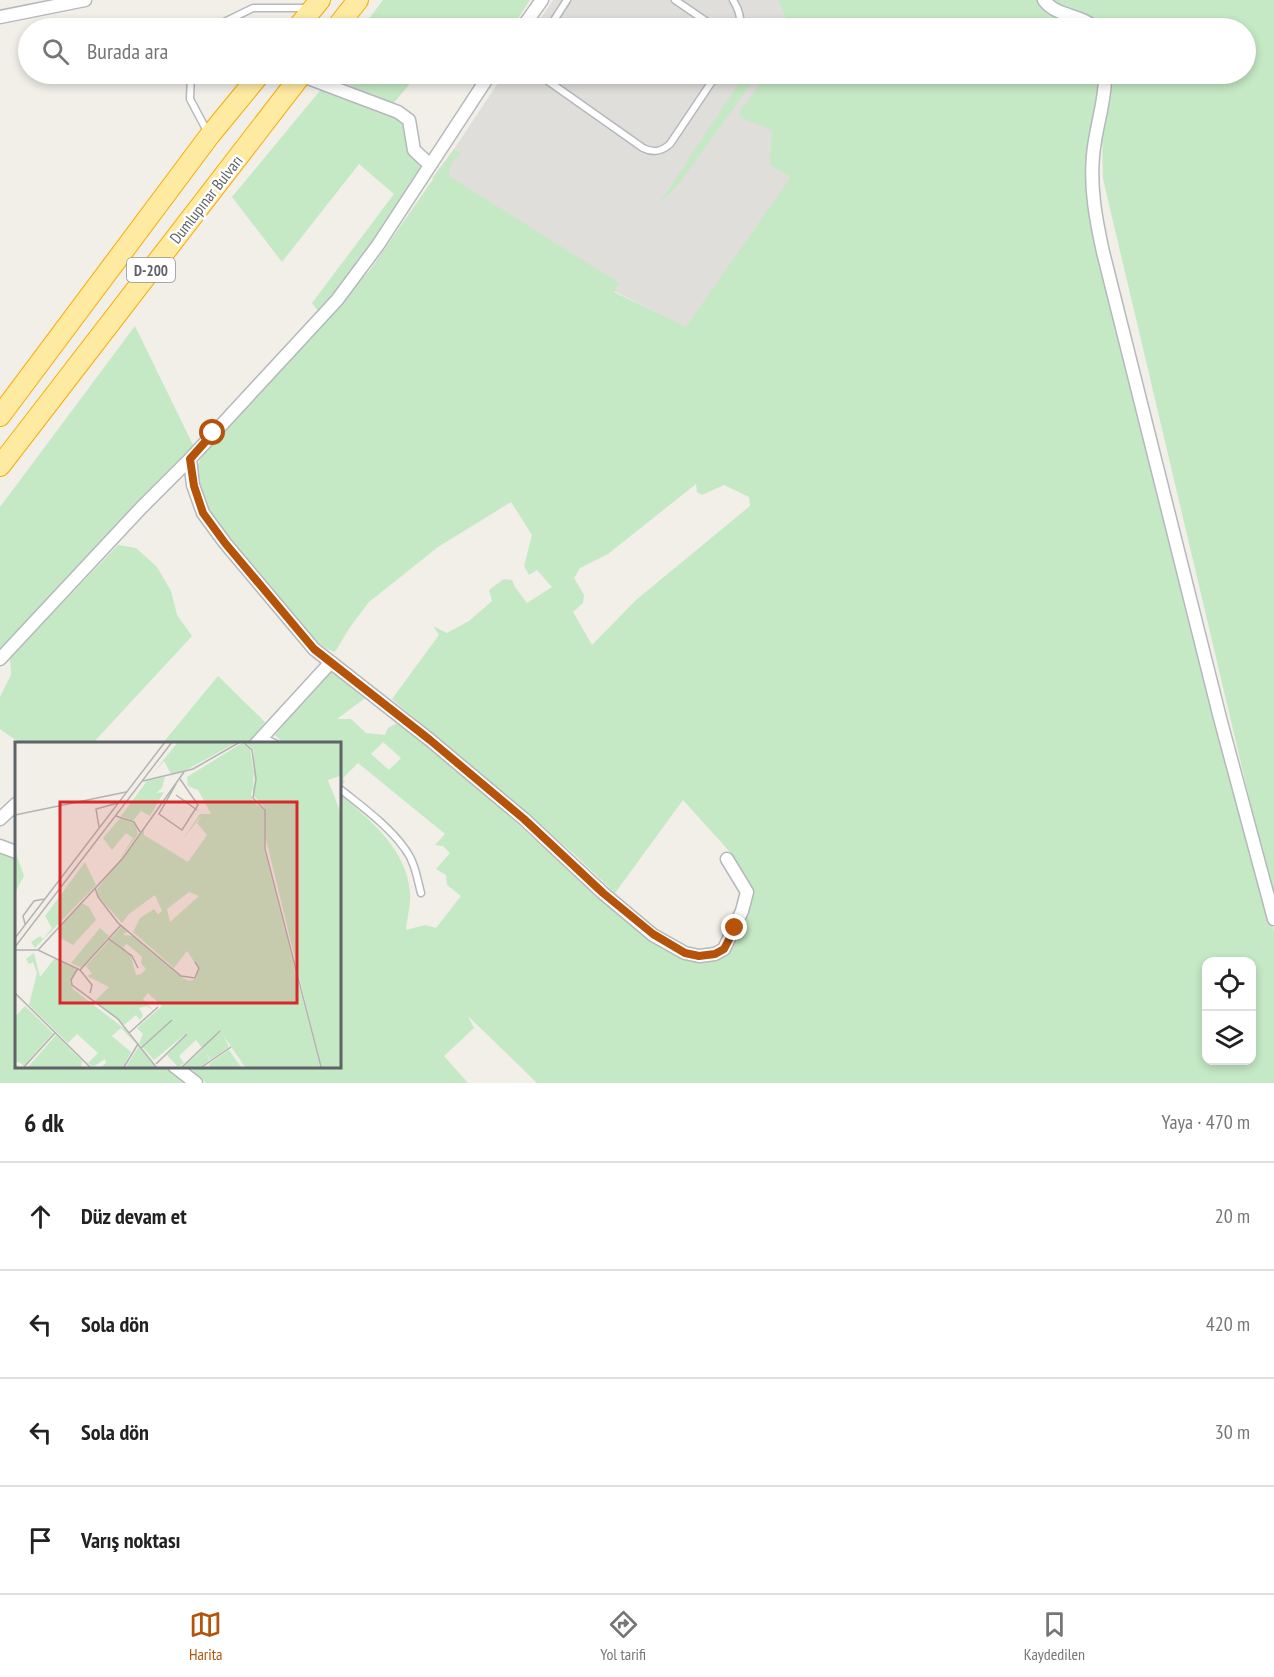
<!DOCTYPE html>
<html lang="tr">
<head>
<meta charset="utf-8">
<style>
  body { margin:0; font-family:"PT Sans Narrow",sans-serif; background:#f2f2f2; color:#222 }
  .controls { position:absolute; right:18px; bottom:18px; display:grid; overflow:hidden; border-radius:12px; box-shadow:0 3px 9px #0003 }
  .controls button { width:54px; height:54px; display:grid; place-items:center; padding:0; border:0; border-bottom:2px solid #e0e0e0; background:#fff; color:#222; font:30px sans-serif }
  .stop { position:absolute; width:18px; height:18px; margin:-14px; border:4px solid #b45309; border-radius:50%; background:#fff }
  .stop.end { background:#b45309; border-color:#fff; box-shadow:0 2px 6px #0008 }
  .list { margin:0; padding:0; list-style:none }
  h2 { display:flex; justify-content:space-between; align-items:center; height:78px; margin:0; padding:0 24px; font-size:26px }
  h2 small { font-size:20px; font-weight:400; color:#767676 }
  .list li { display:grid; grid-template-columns:39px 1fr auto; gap:18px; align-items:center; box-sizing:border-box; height:108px; padding:0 24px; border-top:2px solid #e0e0e0 }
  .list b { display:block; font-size:22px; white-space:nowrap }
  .list em { font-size:20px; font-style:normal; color:#767676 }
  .icon { flex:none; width:33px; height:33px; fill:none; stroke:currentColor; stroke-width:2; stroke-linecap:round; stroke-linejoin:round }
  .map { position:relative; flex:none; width:1274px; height:1083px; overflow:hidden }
  .search { position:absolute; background:#fff; box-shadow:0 3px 9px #0003; left:18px; right:18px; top:18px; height:66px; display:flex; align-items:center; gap:15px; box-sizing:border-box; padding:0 21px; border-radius:33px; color:#767676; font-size:22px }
  .sheet { height:510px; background:#fff }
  nav { display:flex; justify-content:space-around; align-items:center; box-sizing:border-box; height:84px; border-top:2px solid #e0e0e0; background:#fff; font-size:16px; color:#767676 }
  nav a { display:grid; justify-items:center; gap:3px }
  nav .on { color:#b45309 }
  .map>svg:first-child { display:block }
  .industrial { fill:#e0deda }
  .green { fill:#c5e8c5; fill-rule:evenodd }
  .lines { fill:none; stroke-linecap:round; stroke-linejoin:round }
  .service-casing { stroke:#b5b8bc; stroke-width:9 }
  .minor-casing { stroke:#b5b8bc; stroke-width:15 }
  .trunk-casing { stroke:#f9ab00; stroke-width:22 }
  .service { stroke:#fff; stroke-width:6 }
  .minor { stroke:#fff; stroke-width:12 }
  .trunk { stroke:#feeaa1; stroke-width:20 }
  .route { stroke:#b45309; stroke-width:8 }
  .labels { text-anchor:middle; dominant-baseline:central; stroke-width:5; stroke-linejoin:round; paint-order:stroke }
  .shield { fill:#fff; stroke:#8f9295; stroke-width:1.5 }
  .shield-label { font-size:15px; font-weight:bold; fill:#5f6368 }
  .street-label { font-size:16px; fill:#5f6368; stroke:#fff }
  .inset-road { fill:none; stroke:#b3b3b1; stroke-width:1.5 }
  .view { fill:#d62828; fill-opacity:0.15; stroke:#d62828; stroke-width:3 }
  .inset-edge { fill:none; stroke:#5f6368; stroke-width:3 }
</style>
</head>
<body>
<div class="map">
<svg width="1274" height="1083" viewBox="0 0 1274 1083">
  <rect width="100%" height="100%" fill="#f1efe8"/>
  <!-- industrial -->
  <path class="industrial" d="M553,0H777L791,28H534Z
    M504,74H814L847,171L686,328L614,291L432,178L454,149Z"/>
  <!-- green -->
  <path class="green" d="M383,0H530L512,28H362Z
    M777,0H1039L1089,28H791Z
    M1050,0H1274V903L1103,179L1102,132L1110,74H1246V28H1100Z
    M330,74H418L392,105L343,82L330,79Z
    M745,74H758L678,185L659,204Z
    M767,74H777L789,79L802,74H1102L1088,194L1274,932V1083H537L468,1016L474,1028L444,1056L468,1083H207L191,1072L196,1066H339V793C369,820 407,848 410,893C411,904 407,918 406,930L425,925L436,928L461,896L447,885L446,875L436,869L450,853L443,846L435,845L445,834L358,763L344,777L343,779L345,782L343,784L339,782V744H284L275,735L294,707L330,672L336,669L368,696L337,719H351L366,733L385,735L388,728L399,722L425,739L534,839L650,939L694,962L718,959L731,950L746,880L730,852L683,800L615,893L573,853L392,699L439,635L433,626L447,633L469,621L492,601L489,590L504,579L512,580L515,587L527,603L552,587L537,570L529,575L524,566L532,535L511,502L438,547L369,602L350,627L335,652L327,649L310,636L231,543L205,507L197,467L202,456L217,438L370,270L454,149L461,154C453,160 449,166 449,176L619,283L614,292L686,327L791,177L770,165L772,130L744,119L739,113ZM696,484L697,492L702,495L724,485L749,497L750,506L636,600L592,645L573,612L583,603L584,595L574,578L580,568L608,554ZM383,742L401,758L389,770L371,754ZM1206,962H1252V1060H1206Z
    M323,87L405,120L422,172C390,220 358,269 318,311L312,303L394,194L359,164L282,262L232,197Z
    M135,326L194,447L0,648V507Z
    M118,545L136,548L157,567L171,591L177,615L192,636L92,744L20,743L0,729V697L11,675L10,658Z
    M218,676L265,722L249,744H162Z
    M0,850L16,857V1066L163,1067L187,1083H0Z"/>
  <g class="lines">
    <defs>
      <path id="service" d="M675,0L716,28
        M733,0C739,10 741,17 740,28
        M212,28L253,8H307
        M549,28L567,0
        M191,74L190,99L207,131
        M538,74L643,148C653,153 661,152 670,144L717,74
        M262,737L276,744
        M339,788C361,806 388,825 405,849C415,862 417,878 421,893"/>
      <path id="minor" d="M1044,0C1056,17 1081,14 1095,28
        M0,17L85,0
        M522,28L542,0
        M1105,74C1106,101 1095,128 1093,156C1090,189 1096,220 1103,252L1220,718L1274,919
        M300,75L398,112L409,120L414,150L430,165
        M190,459L193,485L203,513L225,543L314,649L430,740L524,819L603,893L653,935L685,953L699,956L715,954L724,949L742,911L747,892L727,859
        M0,659L142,507L190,459L337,300L378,245L490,74
        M256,744L331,662
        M0,819L16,804
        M0,846L16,852
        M174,1066L196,1083"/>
      <path id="trunk" d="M297,28L320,0
        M336,28L358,0
        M0,416L210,135L260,74
        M0,466L302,74"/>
    </defs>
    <!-- service casing -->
    <use href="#service" class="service-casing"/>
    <!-- minor casing -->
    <use href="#minor" class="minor-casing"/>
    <!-- trunk casing -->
    <use href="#trunk" class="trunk-casing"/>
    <!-- service -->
    <use href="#service" class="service"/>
    <!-- minor -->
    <use href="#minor" class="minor"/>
    <!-- trunk -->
    <use href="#trunk" class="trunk"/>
  </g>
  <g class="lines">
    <!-- route -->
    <path class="route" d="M213,433L190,459L194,486L203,513L225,543L314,649L430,740L524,819L603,893L653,934L685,953L699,956L715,954L724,949L735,928"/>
  </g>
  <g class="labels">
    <!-- shield labels -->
    <rect class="shield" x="127" y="258" width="48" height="24" rx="4.5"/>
    <g class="shield-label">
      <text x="151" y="270">D-200</text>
    </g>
    <!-- street labels -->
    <g class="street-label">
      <text transform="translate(206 199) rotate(-52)">Dumlupınar Bulvarı</text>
    </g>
  </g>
  <!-- overview -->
  <g transform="translate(15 742)">
    <rect width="326" height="326" fill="#f1efe8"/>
    <path d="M163,0H222L173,27L156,32L149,19L134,36ZM230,0H325V34L313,38L326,72L325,325H306L250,93V66L238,53L239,8ZM227,1L235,6L240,40L236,52L238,60L249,67V107L305,325H230L208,293L214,305L196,318L181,298L164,314L169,321L163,325L152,313L174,289L139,318L124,301L128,292L122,286L147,264L133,251L128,257L138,268L132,264L124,266L128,273L125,278L121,273L109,283L80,259L94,245L72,234L77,232L71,224L107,184L113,189L108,193L119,194L166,235L174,239L181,237L184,227L172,209L159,226L118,190L125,176L139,167L143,172L147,169L140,153L114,172L107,181L83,154L82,147L129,88V93L173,120L192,93L182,81L187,73L167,98L185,72H196L183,48L173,44L172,35ZM174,150L184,154L155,180L152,167ZM112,202L127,215L126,221L131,227L126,232L121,233L116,214L108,205ZM150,35L147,46L141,51L149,50L135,74L126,69L118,79L106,74L132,39ZM105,76L120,82L123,92L104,118L118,96L111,91L97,108L88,96ZM0,108L9,134L0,150L1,134ZM70,120L81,143L20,206L16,200L25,194L28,197L37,186L30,174ZM67,161L74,165L81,178L58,203L44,195V190L47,182ZM85,186L94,194L67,226L56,221ZM19,211L25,235L40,216L61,227L55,240L58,247L111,288L122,303L106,286L97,294L116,310L108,325H86L91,321L90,317L78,325L73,321L83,311L62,292L53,301L14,263L22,231L18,220L14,222L11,217ZM10,264L38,291L9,324L4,320L0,321L4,325H0V275ZM41,293L67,319L66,325H13ZM124,304L140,325H111ZM188,307L195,318L186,325H168ZM214,308L226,325H195L194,322Z" fill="#c5e8c5" fill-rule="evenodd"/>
    <path class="inset-road" d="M228,0L237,8L241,37L238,56L250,68V107L306,325M128,39L178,27L225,0M161,42L144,72L167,88L183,63L165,37M161,53L182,68M0,73L111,50M101,74L119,80L125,90M84,85L81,67L103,61M80,146L83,155L103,181L166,234L180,236L184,226L180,220M10,182L8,174L19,159L29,157M0,196L150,0M94,197L117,214L123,226M0,205L157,0M0,208H23L65,228L106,183M23,208L108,116L169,30M63,226L56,238L57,243L103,277L141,325M65,228L77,243L75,251M0,251L75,325M114,291L143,265M126,306L157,278M141,322L172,292M9,325L40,291M109,325L123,302M167,325L205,289M187,325L216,305"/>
    <path class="view" d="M45,60H282V261H45Z"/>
    <rect width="326" height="326" class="inset-edge"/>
  </g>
</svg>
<div class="controls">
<button><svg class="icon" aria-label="locate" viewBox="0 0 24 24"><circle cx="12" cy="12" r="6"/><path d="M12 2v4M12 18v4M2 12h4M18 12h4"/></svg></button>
<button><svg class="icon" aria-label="layers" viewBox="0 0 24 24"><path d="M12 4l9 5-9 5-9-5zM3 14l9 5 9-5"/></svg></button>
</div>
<div class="stop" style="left:213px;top:433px"></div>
<div class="stop end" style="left:735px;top:928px"></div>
<div class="search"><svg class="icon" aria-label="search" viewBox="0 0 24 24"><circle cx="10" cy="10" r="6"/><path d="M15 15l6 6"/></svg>Burada ara</div>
</div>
<section class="sheet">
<h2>6 dk<small>Yaya · 470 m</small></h2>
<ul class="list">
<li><svg class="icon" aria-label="ahead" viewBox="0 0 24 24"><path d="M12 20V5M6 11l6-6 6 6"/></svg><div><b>Düz devam et</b></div><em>20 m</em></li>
<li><svg class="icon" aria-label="left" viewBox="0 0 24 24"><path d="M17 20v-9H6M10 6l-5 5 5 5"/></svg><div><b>Sola dön</b></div><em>420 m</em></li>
<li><svg class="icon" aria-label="left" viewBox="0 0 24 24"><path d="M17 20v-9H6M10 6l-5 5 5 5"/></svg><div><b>Sola dön</b></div><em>30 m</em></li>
<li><svg class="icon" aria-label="arrive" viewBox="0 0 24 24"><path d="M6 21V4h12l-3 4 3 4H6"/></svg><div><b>Varış noktası</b></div></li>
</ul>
</section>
<nav>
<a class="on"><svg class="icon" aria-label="map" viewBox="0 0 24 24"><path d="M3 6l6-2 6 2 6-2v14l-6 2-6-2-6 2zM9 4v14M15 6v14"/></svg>Harita</a>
<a><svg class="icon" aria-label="directions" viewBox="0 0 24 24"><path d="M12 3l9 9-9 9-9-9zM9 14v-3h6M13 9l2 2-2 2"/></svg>Yol tarifi</a>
<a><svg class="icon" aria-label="saved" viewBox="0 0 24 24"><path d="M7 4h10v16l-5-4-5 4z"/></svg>Kaydedilen</a>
</nav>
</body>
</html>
